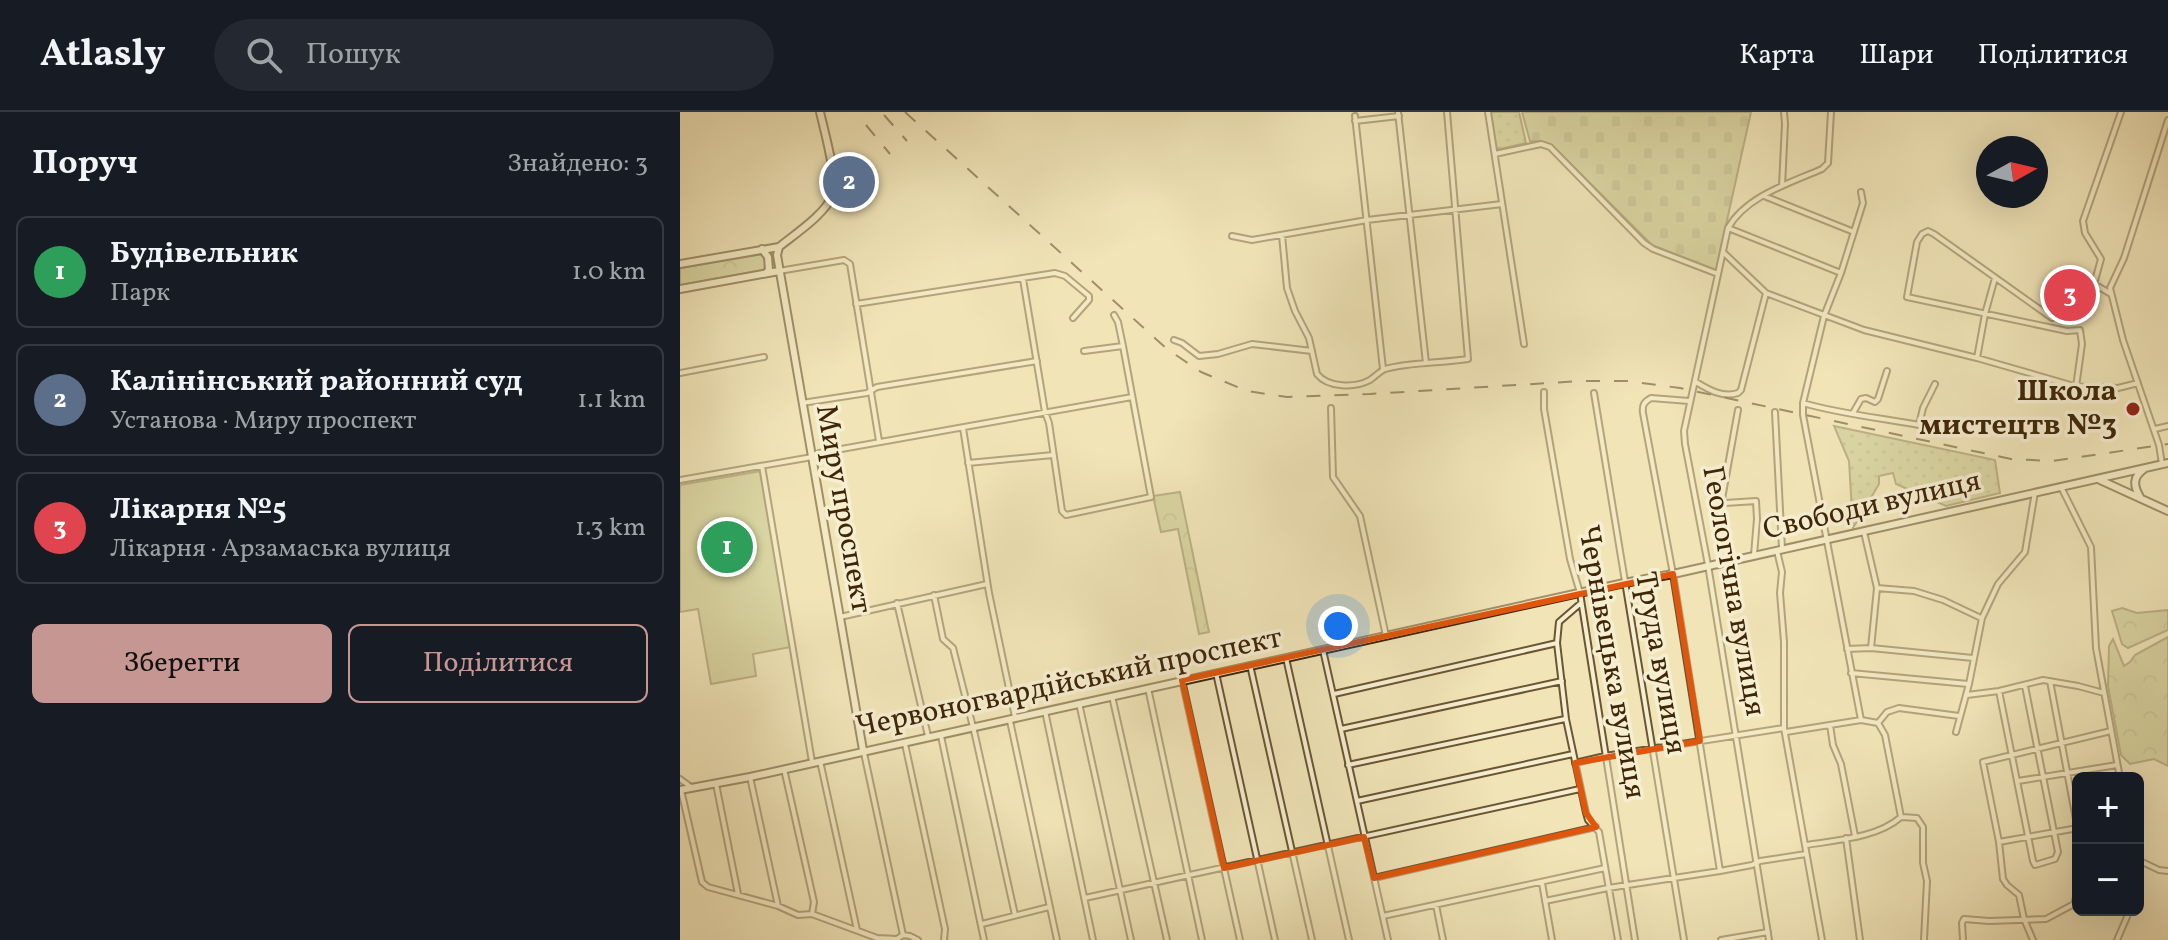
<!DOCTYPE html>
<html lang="uk">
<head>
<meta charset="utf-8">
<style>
  body { margin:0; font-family:Vollkorn,serif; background:#242831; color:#f1f3f6 }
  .controls { position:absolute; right:24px; bottom:24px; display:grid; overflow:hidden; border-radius:12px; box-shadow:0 8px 32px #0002 }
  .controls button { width:72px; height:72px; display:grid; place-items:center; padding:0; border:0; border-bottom:2px solid #363941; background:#171b24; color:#f1f3f6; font:40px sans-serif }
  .compass { position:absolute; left:1296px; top:24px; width:72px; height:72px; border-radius:50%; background:#171b24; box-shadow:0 8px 32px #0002; rotate:82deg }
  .you { position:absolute; left:658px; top:514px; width:28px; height:28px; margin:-20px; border:6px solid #fff; border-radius:50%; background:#1a73e8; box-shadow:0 0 0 12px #1a73e833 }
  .badge { display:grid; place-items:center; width:52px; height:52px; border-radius:50%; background:#c59692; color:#fff; font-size:26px; font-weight:700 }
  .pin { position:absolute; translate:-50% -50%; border:4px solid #fff; box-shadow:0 2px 8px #0006 }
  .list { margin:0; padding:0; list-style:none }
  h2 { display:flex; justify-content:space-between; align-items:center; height:104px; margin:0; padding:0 32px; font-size:34px }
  h2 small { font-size:26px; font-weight:400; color:#9ea1a6 }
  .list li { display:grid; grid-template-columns:52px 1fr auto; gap:24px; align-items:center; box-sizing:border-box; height:112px; margin:0 16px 16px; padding:0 16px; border:2px solid #363941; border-radius:12px }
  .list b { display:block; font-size:30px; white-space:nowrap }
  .list p { margin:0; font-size:26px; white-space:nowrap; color:#9ea1a6 }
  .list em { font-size:26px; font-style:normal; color:#9ea1a6 }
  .actions { display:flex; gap:16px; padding:24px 32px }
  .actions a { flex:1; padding:18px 0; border:2px solid #c59692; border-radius:12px; text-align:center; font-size:28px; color:#c59692 }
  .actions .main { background:#c59692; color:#111 }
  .icon { flex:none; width:44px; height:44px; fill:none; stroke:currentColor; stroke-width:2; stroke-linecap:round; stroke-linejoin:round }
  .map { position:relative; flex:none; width:1488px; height:828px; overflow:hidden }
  header { display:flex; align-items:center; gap:48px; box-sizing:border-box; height:112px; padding:0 40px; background:#171b24; border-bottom:2px solid #363941 }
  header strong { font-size:38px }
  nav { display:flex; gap:44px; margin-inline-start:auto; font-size:28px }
  .search { width:560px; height:72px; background:#242831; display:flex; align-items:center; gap:20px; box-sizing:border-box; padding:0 28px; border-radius:44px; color:#9ea1a6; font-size:30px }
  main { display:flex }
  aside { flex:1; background:#171b24 }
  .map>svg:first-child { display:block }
  .grass { fill:url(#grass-dots); stroke:#7e7449; stroke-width:2 }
  .forest { fill:url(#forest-crowns); stroke:#7e7449; stroke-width:2 }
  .cemetery { fill:url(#cemetery-stones); stroke:#7e7449; stroke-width:2 }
  .park { fill:#bec38b; stroke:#7e7449; stroke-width:2 }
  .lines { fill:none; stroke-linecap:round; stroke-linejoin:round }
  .street-casing { stroke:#6b5633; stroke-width:8 }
  .secondary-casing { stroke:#3e2607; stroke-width:10 }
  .street { stroke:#f6eed1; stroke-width:4 }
  .secondary { stroke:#f6eed1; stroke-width:6 }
  .rail { stroke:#3e2607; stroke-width:2; stroke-dasharray:14 14; stroke-linecap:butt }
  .marked { fill:none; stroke:#e0560c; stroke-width:6; stroke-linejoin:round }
  .poi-dot { fill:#8f2418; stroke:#f6eed1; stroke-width:3 }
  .labels { text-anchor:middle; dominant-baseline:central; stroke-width:7; stroke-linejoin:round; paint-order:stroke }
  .poi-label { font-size:30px; font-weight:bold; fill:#3e2607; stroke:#f6eed1; text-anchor:end }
  .street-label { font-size:30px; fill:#3e2607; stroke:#f6eed1 }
</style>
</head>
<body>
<header>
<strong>Atlasly</strong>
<div class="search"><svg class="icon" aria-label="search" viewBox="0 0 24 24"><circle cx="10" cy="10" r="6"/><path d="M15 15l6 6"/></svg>Пошук</div>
<nav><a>Карта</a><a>Шари</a><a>Поділитися</a></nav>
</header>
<main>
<aside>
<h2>Поруч<small>Знайдено: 3</small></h2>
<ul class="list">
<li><span class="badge" style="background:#2e9e5b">1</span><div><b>Будівельник</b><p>Парк</p></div><em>1.0 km</em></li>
<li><span class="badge" style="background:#5c6f8a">2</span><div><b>Калінінський районний суд</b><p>Установа · Миру проспект</p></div><em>1.1 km</em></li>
<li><span class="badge" style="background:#e0444e">3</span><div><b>Лікарня №5</b><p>Лікарня · Арзамаська вулиця</p></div><em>1.3 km</em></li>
</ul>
<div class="actions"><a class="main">Зберегти</a><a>Поділитися</a></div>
</aside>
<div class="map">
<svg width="1488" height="828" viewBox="0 0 1488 828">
  <defs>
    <pattern id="grass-dots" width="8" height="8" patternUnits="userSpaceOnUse" patternTransform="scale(2)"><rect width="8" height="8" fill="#bec38b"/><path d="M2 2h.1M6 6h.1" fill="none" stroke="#a4a776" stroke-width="1.8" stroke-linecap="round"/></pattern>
    <pattern id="forest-crowns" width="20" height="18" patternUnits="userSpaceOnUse" patternTransform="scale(2)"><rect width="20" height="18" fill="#bec38b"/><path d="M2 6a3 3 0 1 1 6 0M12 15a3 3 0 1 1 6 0" fill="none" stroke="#a4a776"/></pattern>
    <pattern id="cemetery-stones" width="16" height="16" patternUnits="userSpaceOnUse" patternTransform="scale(2)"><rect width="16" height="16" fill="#bec38b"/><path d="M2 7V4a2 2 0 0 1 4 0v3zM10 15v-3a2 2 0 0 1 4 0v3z" fill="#a4a776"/></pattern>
  </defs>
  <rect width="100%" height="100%" fill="#f1e5b8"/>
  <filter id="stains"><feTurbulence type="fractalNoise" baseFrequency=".0025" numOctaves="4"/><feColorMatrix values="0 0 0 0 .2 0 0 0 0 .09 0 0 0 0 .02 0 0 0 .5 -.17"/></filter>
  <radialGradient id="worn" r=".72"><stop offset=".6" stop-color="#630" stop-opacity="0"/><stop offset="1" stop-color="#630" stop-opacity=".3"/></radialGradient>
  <!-- grass -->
  <path class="grass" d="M810,0H839L846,31L820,37L816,36Z
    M1154,314L1315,348L1320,381L1266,394L1216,372L1213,361L1199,364V372L1173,416L1169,349Z"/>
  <!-- forest -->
  <path class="forest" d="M81,142L85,145L86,155L83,158L0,173V156Z
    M500,380L529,520L519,522L498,417L481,420L473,384Z
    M1442,496L1457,501L1488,498V518L1448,536L1442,532L1432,499Z
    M1488,525V654L1474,647L1450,652L1441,643L1428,574L1429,534L1433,527L1444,554L1450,550L1455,543Z"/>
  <!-- cemetery -->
  <path class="cemetery" d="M842,0H1071L1036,158L972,133L872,33L864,30L850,29Z"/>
  <!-- park -->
  <path class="park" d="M81,359L111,535L73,542L76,564L31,572L18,497L0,500V373Z"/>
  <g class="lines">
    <defs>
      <path id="street" d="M718,0L746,251
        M808,0L844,232
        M675,4L703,257
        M675,9L719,4
        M815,42L861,32L870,35L964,131L973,137L1038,162
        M1102,74L1105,12L1104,0
        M1181,80L1183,91L1161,161L1144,204L1123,291V303L1181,608
        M1084,84L1174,120
        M1048,116L1161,161
        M602,123L607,176L615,199L629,226L637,262C648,276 675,276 690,268C696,264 700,259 705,257C728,250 764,251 788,247L767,0
        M552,124L572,128L687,108L822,92
        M1044,141L1086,181L1184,218L1297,246L1394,274L1438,276L1458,271
        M99,159L164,148L170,152L199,329
        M343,167L365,300L369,311L382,399L386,403L471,385L443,234L404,239
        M1431,182L1414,172L1421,147L1405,121L1403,109L1441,0
        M176,192L375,161L385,164L409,184V188L393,206
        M434,203L438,210L443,234
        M1372,206L1254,122L1248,119L1242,122L1237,130L1227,185L1387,219L1400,218L1402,232L1396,275
        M494,228L502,231L519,244L538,242L572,232L632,239
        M1297,246L1305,202L1315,166
        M0,261L84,245
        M1016,270C1029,278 1043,286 1058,281L1061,278L1086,181
        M864,280V297L890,447L900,481L955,828
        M914,281L1004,828
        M1009,289L971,286C964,290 962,293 963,301L993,462L1040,759
        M122,291L187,281L197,275L357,249
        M1123,291C1161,302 1200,306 1239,313L1243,296L1255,272
        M651,296L653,365L680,404L706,524
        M1058,298L1042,387V391H1045L1076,389L1077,407L1074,443
        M1095,300L1102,437
        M1173,301L1181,287L1186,286L1195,290L1198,287L1207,259
        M283,316L309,481L335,605
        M1475,317L1488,314
        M288,351L373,343
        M1482,352L1479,333L1443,228L1430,176L1444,146L1488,8
        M82,354L132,650
        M0,368L132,345L139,341L452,285
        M1381,375L1411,435L1416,536L1440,666
        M1184,420L1197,476L1191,536
        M1097,439L1102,460L1100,481L1104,530V616L1142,828
        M1197,476L1234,479L1263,488L1301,506
        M254,483L263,527L273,536L295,623L335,803
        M217,491L248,624
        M901,491L879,510L877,531L886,607L906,701L908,708L919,720L938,828
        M160,505L307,472
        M1167,537L1191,536L1293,546
        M643,538L708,828
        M606,546L669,828
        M570,553L632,828
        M536,561L595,828
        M1171,561L1288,572
        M502,568L560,828
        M1370,569L1398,718
        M468,576L522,828
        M1319,579L1353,749L1355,753L1375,747L1378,740L1345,574
        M654,582L877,531
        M1287,583L1319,579L1363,568L1398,574L1424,581
        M432,584L487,828
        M399,591L451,828
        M365,599L413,828
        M330,609L377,828
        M1198,611L1205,623L1221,705
        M1150,613L1153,633L1161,652L1175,724
        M661,617L882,569
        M1106,620L1181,608L1198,611L1207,600L1219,596L1279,604
        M1276,620L1289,572L1302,506L1318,472L1345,440L1355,380
        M261,624L304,828
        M225,632L265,817L264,828
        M184,641L223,823
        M140,649L177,818
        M895,651L925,644L1104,616
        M668,653L885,607
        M104,657L134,790L132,802
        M70,665L98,794
        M0,667L11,675
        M1338,669L1437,653
        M36,672L58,782
        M1,678L22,770L28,775L98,794L118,803L132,802L197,826L217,827L223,823L230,824L238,828
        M677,689L893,642
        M1166,726L1180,828
        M1319,730L1398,716
        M1126,733C1157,728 1197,726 1221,705L1237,706L1243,715V751L1247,769L1244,828
        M1458,748L1479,758L1488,759
        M694,766L916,715
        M862,771L872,828
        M405,786L900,677
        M865,789L928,776L1040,759L1072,753L1080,749L1126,742
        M756,793L763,828
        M703,804L925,756
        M302,812L369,795
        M1041,828L1088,820
        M1089,828L1028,453L1005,332L1004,319L1048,116C1066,84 1110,71 1142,57L1148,51L1151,0
        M1283,828L1282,811L1284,807L1309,809L1366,807L1394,792L1398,779
        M1353,828L1344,807L1339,783L1327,773L1323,767L1319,730L1303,650L1431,619
        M1437,828L1450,798"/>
      <path id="secondary" d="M140,0C144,18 158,67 153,82C146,102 115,122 99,135L97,143L183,638
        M82,137L88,145L89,158L86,161
        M0,152L99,135
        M0,177L99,159
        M1420,368L1488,399
        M1460,385C1453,373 1453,365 1464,357
        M0,678L70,665L944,471L993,462L1488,351"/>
    </defs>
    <!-- street casing -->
    <use href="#street" class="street-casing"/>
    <!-- secondary casing -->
    <use href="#secondary" class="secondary-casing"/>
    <!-- street -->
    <use href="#street" class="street"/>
    <!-- secondary -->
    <use href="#secondary" class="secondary"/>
    <!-- rail -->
    <path class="rail" d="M225,0L487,237L521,260L567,279L607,285L690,282L901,269H947L1000,276L1331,347L1373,349L1488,332
      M204,3L227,29
      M186,13L210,42"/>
  </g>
  <!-- marked area -->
  <path d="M0 0H1488V828H0ZM993,462L1020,629L895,651L906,701L916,715L694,766L684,725L544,756L502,568Z" fill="#f1e5b8" fill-opacity=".55" fill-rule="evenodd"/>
  <path class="marked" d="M993,462L1020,629L895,651L906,701L916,715L694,766L684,725L544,756L502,568Z"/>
  <!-- markers -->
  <circle class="poi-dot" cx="1453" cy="297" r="8"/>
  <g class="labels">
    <!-- poi labels -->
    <g class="poi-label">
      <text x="1437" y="280">Школа<tspan x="1437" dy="34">мистецтв №3</tspan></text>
    </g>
    <!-- street labels -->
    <g class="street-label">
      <text transform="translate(1192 394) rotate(-13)">Свободи вулиця</text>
      <text transform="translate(163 397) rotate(80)">Миру проспект</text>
      <text transform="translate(1053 479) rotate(80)">Геологічна вулиця</text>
      <text transform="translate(931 550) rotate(80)">Чернівецька вулиця</text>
      <text transform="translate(980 551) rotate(80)">Труда вулиця</text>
      <text transform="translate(389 571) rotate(-12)">Червоногвардійський проспект</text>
    </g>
  </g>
  <rect width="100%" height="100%" filter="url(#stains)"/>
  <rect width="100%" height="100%" fill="url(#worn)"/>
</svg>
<div class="controls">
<button>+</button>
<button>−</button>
</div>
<svg class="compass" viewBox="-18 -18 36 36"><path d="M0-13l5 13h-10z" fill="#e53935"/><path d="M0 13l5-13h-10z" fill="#9ea1a6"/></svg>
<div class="you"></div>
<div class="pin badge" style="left:47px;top:435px;background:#2e9e5b">1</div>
<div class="pin badge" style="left:169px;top:70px;background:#5c6f8a">2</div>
<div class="pin badge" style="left:1390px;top:183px;background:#e0444e">3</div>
</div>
</main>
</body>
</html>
